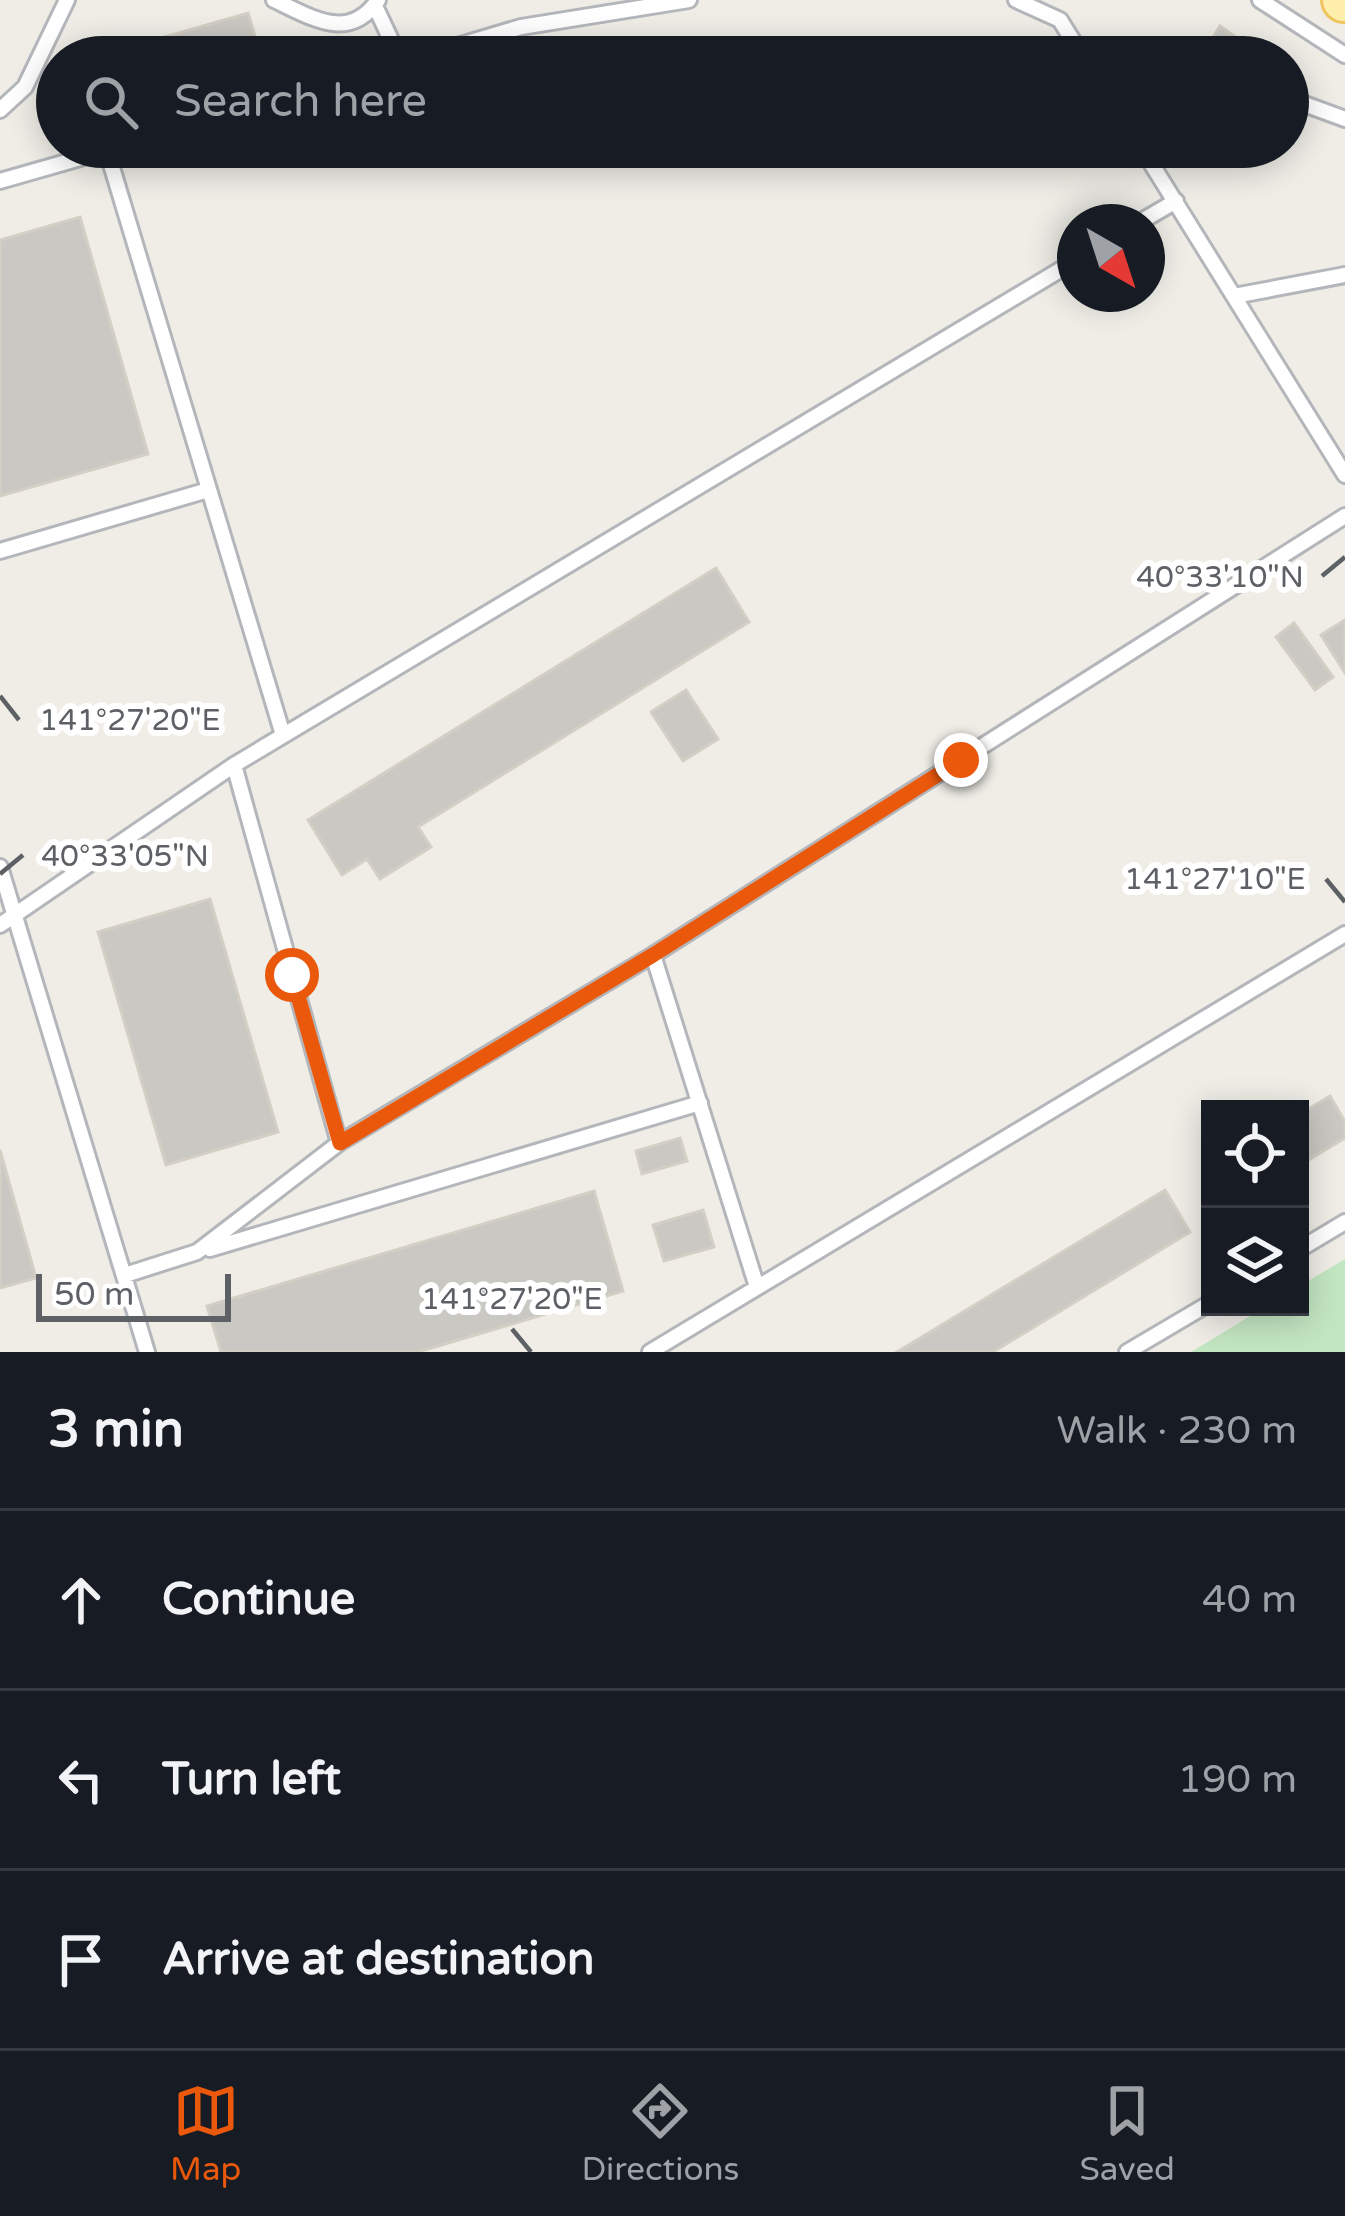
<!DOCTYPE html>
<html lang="en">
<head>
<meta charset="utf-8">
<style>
  body { margin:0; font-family:"Varela Round",sans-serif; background:#20242c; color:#f1f3f6 }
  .controls { position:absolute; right:36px; bottom:36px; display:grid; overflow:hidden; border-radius:0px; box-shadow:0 6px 30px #0003 }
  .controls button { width:108px; height:108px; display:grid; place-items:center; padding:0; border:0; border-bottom:3px solid #363941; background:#171b24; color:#f1f3f6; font:60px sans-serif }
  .compass { position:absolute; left:1057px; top:204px; width:108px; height:108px; border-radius:50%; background:#171b24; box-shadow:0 6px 30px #0003; rotate:141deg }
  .scale { position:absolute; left:36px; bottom:30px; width:195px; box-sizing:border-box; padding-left:12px; border:6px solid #5d6166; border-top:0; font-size:33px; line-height:42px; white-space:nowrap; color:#5d6166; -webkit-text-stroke:9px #fff; paint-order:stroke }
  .stop { position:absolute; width:36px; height:36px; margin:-27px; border:9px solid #ea580c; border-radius:50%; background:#fff }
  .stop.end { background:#ea580c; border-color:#fff; box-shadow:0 3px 12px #0008 }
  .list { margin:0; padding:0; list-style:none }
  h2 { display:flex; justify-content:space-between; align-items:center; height:156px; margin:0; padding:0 48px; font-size:51px }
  h2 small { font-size:39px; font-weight:400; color:#9ea1a6 }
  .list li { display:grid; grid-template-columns:78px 1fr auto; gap:36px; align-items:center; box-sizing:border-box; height:180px; padding:0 48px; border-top:3px solid #363941 }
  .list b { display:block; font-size:45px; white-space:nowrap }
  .list em { font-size:39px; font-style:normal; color:#9ea1a6 }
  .icon { flex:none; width:66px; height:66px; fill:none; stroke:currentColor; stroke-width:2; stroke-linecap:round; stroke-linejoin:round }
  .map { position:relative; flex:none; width:1345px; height:1352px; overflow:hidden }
  .search { position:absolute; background:#171b24; box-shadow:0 6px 30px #0003; left:36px; right:36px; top:36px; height:132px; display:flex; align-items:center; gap:30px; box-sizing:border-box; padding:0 42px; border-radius:66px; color:#9ea1a6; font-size:45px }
  .sheet { height:696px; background:#171b24 }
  nav { display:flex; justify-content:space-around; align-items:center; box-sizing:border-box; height:168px; border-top:3px solid #363941; background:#171b24; font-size:33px; color:#9ea1a6 }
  nav a { display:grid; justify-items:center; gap:6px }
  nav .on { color:#ea580c }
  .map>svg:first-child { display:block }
  .pitch { fill:#c3e6c2 }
  .building { fill:#cac8c3; stroke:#d4cfc4; stroke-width:3 }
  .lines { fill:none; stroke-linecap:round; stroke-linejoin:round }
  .lane-casing { stroke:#b3b6ba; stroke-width:20 }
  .primary-casing { stroke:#f0c45e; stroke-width:48 }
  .lane { stroke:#fff; stroke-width:14 }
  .primary { stroke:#feefac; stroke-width:42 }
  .route { stroke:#ea580c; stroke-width:15 }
  .ticks { fill:none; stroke:#5d6166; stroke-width:4.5 }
  .ticks-label { font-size:30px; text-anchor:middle; fill:#5d6166; stroke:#fff; stroke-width:12; stroke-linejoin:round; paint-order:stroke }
</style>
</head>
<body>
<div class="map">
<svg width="1345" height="1352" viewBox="0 0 1345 1352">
  <rect width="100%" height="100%" fill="#efede6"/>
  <!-- pitch -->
  <path class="pitch" d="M1345,1259V1352H1191L1265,1307H1300V1286Z"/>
  <!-- building -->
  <path class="building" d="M248,13L261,57H95Z
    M1220,26L1240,40L1228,57H1201Z
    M80,217L148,454L0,496V240Z
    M716,568L749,622L418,827L431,847L380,879L367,859L342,875L308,820Z
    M1345,620V673L1321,635Z
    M1294,623L1333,677L1315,690L1276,637Z
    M686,690L718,739L683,761L651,712Z
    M210,899L278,1132L166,1165L98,932Z
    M1330,1096L1345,1122V1138L1300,1165V1114Z
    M680,1138L687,1161L642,1174L636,1151Z
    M0,1150L36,1278L0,1288Z
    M1165,1190L1190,1232L993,1352H897Z
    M594,1191L623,1291L418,1352H221L207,1306Z
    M703,1210L714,1247L664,1261L653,1225Z"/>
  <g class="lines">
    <defs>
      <path id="lane" d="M274,0C311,17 349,43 378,0
        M1016,0L1060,20L1083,57
        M1260,0L1345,55
        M375,6L399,57
        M420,57L521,27L689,0
        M1288,98L1345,119
        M0,110L25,87L67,0
        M1141,147L1345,475
        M107,151L283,735
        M0,181L119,147
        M1140,222L1176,201
        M1234,296L1345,275
        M0,551L208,490
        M234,765L339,1143
        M0,867L147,1352
        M0,925L234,765L1075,261
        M653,955L757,1287
        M210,1249L700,1103
        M1300,1249L1345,1222
        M125,1275L197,1252L339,1143L653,955L1345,516
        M650,1352L1345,934
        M1127,1352L1210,1303"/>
      <path id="primary" d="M1344,0H1345"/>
    </defs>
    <!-- lane casing -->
    <use href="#lane" class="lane-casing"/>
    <!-- primary casing -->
    <use href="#primary" class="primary-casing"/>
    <!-- lane -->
    <use href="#lane" class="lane"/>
    <!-- primary -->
    <use href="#primary" class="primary"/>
  </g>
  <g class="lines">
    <!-- route -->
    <path class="route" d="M292,975L340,1143L653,955L961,760"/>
  </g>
  <!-- ticks -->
  <path class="ticks" d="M1322,576L1345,557M0,696L19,720M0,874L23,855M1326,879L1345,902M512,1329L531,1352"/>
  <g class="ticks-label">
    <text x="1220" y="587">40°33'10"N</text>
    <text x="130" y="730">141°27'20"E</text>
    <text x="125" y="866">40°33'05"N</text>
    <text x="1215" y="889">141°27'10"E</text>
    <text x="512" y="1309">141°27'20"E</text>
  </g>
</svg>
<div class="controls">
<button><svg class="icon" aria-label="locate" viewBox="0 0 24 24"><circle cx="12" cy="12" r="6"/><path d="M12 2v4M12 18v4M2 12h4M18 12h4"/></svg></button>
<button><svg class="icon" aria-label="layers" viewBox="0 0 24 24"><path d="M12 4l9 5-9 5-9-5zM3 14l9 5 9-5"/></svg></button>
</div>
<svg class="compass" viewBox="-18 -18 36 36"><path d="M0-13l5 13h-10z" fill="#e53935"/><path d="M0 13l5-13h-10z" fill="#9ea1a6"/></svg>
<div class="scale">50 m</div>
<div class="stop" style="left:292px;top:975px"></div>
<div class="stop end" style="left:961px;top:760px"></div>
<div class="search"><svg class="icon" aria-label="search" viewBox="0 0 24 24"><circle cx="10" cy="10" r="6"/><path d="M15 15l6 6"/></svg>Search here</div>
</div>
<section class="sheet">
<h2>3 min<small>Walk · 230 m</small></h2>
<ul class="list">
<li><svg class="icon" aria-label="ahead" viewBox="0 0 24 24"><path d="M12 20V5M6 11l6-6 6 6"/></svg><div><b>Continue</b></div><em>40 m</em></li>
<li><svg class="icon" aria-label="left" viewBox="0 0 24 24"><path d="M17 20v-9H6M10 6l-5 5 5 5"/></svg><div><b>Turn left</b></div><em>190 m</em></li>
<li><svg class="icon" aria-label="arrive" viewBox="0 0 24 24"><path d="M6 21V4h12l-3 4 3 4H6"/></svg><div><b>Arrive at destination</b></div></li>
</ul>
</section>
<nav>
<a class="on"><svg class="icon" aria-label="map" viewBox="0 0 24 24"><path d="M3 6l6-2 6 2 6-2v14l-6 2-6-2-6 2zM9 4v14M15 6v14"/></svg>Map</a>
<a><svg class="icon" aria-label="directions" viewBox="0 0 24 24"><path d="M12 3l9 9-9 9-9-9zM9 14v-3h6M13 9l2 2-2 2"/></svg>Directions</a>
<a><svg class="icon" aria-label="saved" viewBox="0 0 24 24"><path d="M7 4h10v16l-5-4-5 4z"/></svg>Saved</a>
</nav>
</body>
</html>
